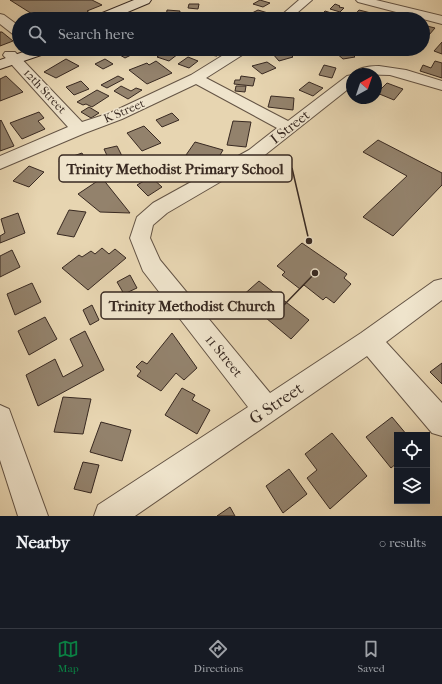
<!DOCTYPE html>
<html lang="en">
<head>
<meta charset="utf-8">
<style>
  body { margin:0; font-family:"IM FELL French Canon",serif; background:#242831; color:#f1f3f6 }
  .controls { position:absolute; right:12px; bottom:12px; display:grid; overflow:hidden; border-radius:0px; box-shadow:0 4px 16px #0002 }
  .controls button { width:36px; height:36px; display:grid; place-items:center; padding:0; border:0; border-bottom:1px solid #363941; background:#171b24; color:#f1f3f6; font:20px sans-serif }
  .compass { position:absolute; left:346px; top:68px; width:36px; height:36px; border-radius:50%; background:#171b24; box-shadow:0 4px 16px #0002; rotate:40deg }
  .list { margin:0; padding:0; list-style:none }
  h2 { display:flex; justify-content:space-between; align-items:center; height:52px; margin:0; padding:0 16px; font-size:17px }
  h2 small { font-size:13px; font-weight:400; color:#9ea1a6 }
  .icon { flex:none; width:22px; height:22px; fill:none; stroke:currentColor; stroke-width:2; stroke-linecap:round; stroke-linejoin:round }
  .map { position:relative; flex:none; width:442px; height:516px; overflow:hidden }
  .search { position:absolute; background:#171b24; box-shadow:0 4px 16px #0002; left:12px; right:12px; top:12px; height:44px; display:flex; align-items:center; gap:10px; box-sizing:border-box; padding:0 14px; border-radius:22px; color:#9ea1a6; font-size:15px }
  .sheet { height:112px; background:#171b24 }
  nav { display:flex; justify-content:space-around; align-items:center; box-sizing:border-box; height:56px; border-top:1px solid #363941; background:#171b24; font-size:11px; color:#9ea1a6 }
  nav a { display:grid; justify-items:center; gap:2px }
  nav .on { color:#0b8043 }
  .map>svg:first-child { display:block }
  .building { fill:#93826c; stroke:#382921 }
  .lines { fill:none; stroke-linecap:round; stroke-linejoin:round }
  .street-casing { stroke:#645445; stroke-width:2 }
  .secondary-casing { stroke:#382921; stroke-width:2 }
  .street { fill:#efe4cc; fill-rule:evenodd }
  .secondary { fill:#efe4cc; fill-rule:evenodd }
  .labels { text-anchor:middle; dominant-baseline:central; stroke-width:3; stroke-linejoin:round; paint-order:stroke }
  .far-street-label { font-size:12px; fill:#382921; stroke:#efe4cc }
  .street-label { font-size:14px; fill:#382921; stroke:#efe4cc }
  .near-street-label { font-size:17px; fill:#382921; stroke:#efe4cc }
  .leader { fill:none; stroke:#382921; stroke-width:1.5 }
  .callout-dot { fill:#382921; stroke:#efe4cc; stroke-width:1.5 }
  .callout { fill:#efe4cc; stroke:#382921; stroke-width:1.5 }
  .callout-label { font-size:15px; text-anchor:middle; font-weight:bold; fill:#382921 }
</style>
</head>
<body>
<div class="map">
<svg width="442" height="516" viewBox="0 0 442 516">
  <rect width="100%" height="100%" fill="#e7d5b1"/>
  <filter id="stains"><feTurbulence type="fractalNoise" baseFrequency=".005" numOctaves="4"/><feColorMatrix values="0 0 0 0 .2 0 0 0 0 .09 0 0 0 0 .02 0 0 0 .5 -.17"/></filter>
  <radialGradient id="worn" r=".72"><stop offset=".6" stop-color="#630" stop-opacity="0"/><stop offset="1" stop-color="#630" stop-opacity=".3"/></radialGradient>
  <!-- building -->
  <path class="building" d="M10,0H92L102,5L87,11L91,14L83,17L86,19H71L67,17L62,19H40Z
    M260,0L270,3L263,7L253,4Z
    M189,4H199L198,9L188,8Z
    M335,4L340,6L339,7L344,8L340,12L330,9Z
    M167,10L180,11L179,18H166Z
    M258,10L268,13L264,17L252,13Z
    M359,10L379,15L376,19H351Z
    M325,11L341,16L338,19H317Z
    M423,25L435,28L429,35L423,33Z
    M0,32H2L13,41L0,46Z
    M442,42V54L434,51Z
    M132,49L137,52L125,58L120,55Z
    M207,49H222L217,56L204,54Z
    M347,49L355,57L343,59L335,52Z
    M370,49H384L388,53L375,54Z
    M166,50L178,54L169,61L157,57Z
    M286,50L293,57L279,61L272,53Z
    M188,57L198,61L189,68L178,64Z
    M66,59L79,66L56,78L44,72Z
    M105,59L113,64L103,69L95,64Z
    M156,61L172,73L147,84L129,70L147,63L149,65Z
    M435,61L442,63V78L420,71L423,65L431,68Z
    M267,62L276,68L262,74L252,66Z
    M324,65L336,68L332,78L319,75Z
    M6,76L23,92L0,101V79Z
    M118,76L124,79L107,88L101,85Z
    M241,76L255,78L253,86L234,84L235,80H240Z
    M81,81L89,89L74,95L66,87Z
    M309,82L323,88L313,96L299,90Z
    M387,83L403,89L394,100L377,93Z
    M121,86L131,91L136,88L142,90L128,99L114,91Z
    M236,86H246L245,92L235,91Z
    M97,90L109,96L92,107L86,104L83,105L77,102Z
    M271,96L294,98L293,110L268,107Z
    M89,107L99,113L91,118L81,112Z
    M39,112L44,118L38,121L45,129L22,139L10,123Z
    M172,113L179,120L162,127L156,120Z
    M1,120L14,146L0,151V121Z
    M233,121L251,122L246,147L227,145Z
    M144,126L161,143L142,151L127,133Z
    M378,140L442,173V185L393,236L363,217L407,176L363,152Z
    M195,142L223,150L216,162L186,155Z
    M117,146L123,158L110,162L104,149Z
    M82,153L88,165L66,172L59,161Z
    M29,166L44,172L29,187L13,181Z
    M151,177L162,187L148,196L137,185Z
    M102,178L130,213L100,212L78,194Z
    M69,210L86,212L74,237L57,234Z
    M18,213L25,233L0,243V236L5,233L1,219Z
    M302,243L347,274L344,278L351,284L334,303L326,297L323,300L304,285L300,289L282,275L285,272L277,266Z
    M102,248L109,254L115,249L126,258L88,290L62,268L79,255L82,257L91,251L95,254Z
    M12,250L20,267L0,277V256Z
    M130,275L137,288L124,294L117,282Z
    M259,281L309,320L291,339L241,297Z
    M32,283L41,302L15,315L7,294Z
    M92,305L99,320L90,325L83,310Z
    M45,317L57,339L29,355L18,331Z
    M85,331L104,370L38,406L26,375L55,359L63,377L83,366L70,339Z
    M172,333L197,368L184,380L176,373L161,391L137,376L141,371L136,367L142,361L147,364Z
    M442,363V384L430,372Z
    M182,388L195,395L192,400L210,410L197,434L165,415Z
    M63,397L91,399L83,434L54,432Z
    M392,417L407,435H397V463L391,468L366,437Z
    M101,422L131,430L122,461L90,452Z
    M332,433L367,476L330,509L307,478L317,470L305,454Z
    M83,462L99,465L91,493L74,489Z
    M289,469L307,494L283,513L266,486Z
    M230,507L235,516H217Z"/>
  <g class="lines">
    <defs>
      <path id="street" d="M299,0H312L290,19H277Z
        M356,0H376L442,16V24L358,2Z
        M0,14L4,15L19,26V36L14,35L0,24Z
        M233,49H249L247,52L206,78L288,121L347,76L352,75V86L261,158L167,213L153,225L150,238L160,260L270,393L361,333L434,281L442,279V300L386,342L442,403V436L432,433L367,356L135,516H94L98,505L248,407L143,271L130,238L137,217L153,203L249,150L277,128L196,84L122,119L85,133L0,169V156L68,127L3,55L5,52H15L82,122L110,113L191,75Z
        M379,66L406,70L442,81V90L390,75L353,74C358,67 371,66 379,66Z
        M0,405L9,409L48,516H18L0,460Z"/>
      <path id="secondary" d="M134,0H151L149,3L111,19H94L95,16Z
        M32,49H52L50,52L0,69V60Z"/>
    </defs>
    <!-- street casing -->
    <use href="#street" class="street-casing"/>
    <!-- secondary casing -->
    <use href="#secondary" class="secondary-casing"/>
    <!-- street -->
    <use href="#street" class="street"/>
    <!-- secondary -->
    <use href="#secondary" class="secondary"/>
  </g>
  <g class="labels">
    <!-- far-street labels -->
    <g class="far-street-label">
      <text transform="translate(45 91) rotate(47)">12th Street</text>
      <text transform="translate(124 111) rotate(-23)">K Street</text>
    </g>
    <!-- street labels -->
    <g class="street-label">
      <text transform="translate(290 127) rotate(-38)">I Street</text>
      <text transform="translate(224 356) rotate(51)">11 Street</text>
    </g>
    <!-- near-street labels -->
    <g class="near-street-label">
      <text transform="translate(276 403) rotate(-34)">G Street</text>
    </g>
  </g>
  <!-- callouts -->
  <path class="leader" d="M309 241L292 168M315 273L284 305"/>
  <g class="callout-dot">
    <circle cx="309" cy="241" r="4"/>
    <circle cx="315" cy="273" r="4"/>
  </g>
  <g class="callout">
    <rect x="59" y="155" width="233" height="27" rx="4"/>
    <rect x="101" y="292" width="183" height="27" rx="4"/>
  </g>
  <g class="callout-label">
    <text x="175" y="174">Trinity Methodist Primary School</text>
    <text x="192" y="311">Trinity Methodist Church</text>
  </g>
  <rect width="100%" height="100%" filter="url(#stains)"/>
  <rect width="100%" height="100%" fill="url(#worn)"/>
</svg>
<div class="controls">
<button><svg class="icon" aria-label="locate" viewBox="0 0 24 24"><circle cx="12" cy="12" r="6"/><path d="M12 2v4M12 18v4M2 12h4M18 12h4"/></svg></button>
<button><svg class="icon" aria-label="layers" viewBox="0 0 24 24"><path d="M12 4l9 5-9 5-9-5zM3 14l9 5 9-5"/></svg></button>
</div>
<svg class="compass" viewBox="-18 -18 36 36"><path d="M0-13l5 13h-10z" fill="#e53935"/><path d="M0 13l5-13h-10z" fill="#9ea1a6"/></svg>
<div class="search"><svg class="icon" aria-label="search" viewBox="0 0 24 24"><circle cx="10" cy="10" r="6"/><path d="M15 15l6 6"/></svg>Search here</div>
</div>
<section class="sheet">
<h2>Nearby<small>0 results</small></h2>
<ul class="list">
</ul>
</section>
<nav>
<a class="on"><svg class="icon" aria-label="map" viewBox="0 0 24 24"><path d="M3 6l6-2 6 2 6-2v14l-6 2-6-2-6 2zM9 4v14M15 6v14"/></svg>Map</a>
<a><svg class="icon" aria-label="directions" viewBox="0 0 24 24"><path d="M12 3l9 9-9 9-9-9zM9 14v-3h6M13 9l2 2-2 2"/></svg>Directions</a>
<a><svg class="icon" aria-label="saved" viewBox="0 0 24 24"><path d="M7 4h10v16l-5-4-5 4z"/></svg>Saved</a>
</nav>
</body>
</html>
